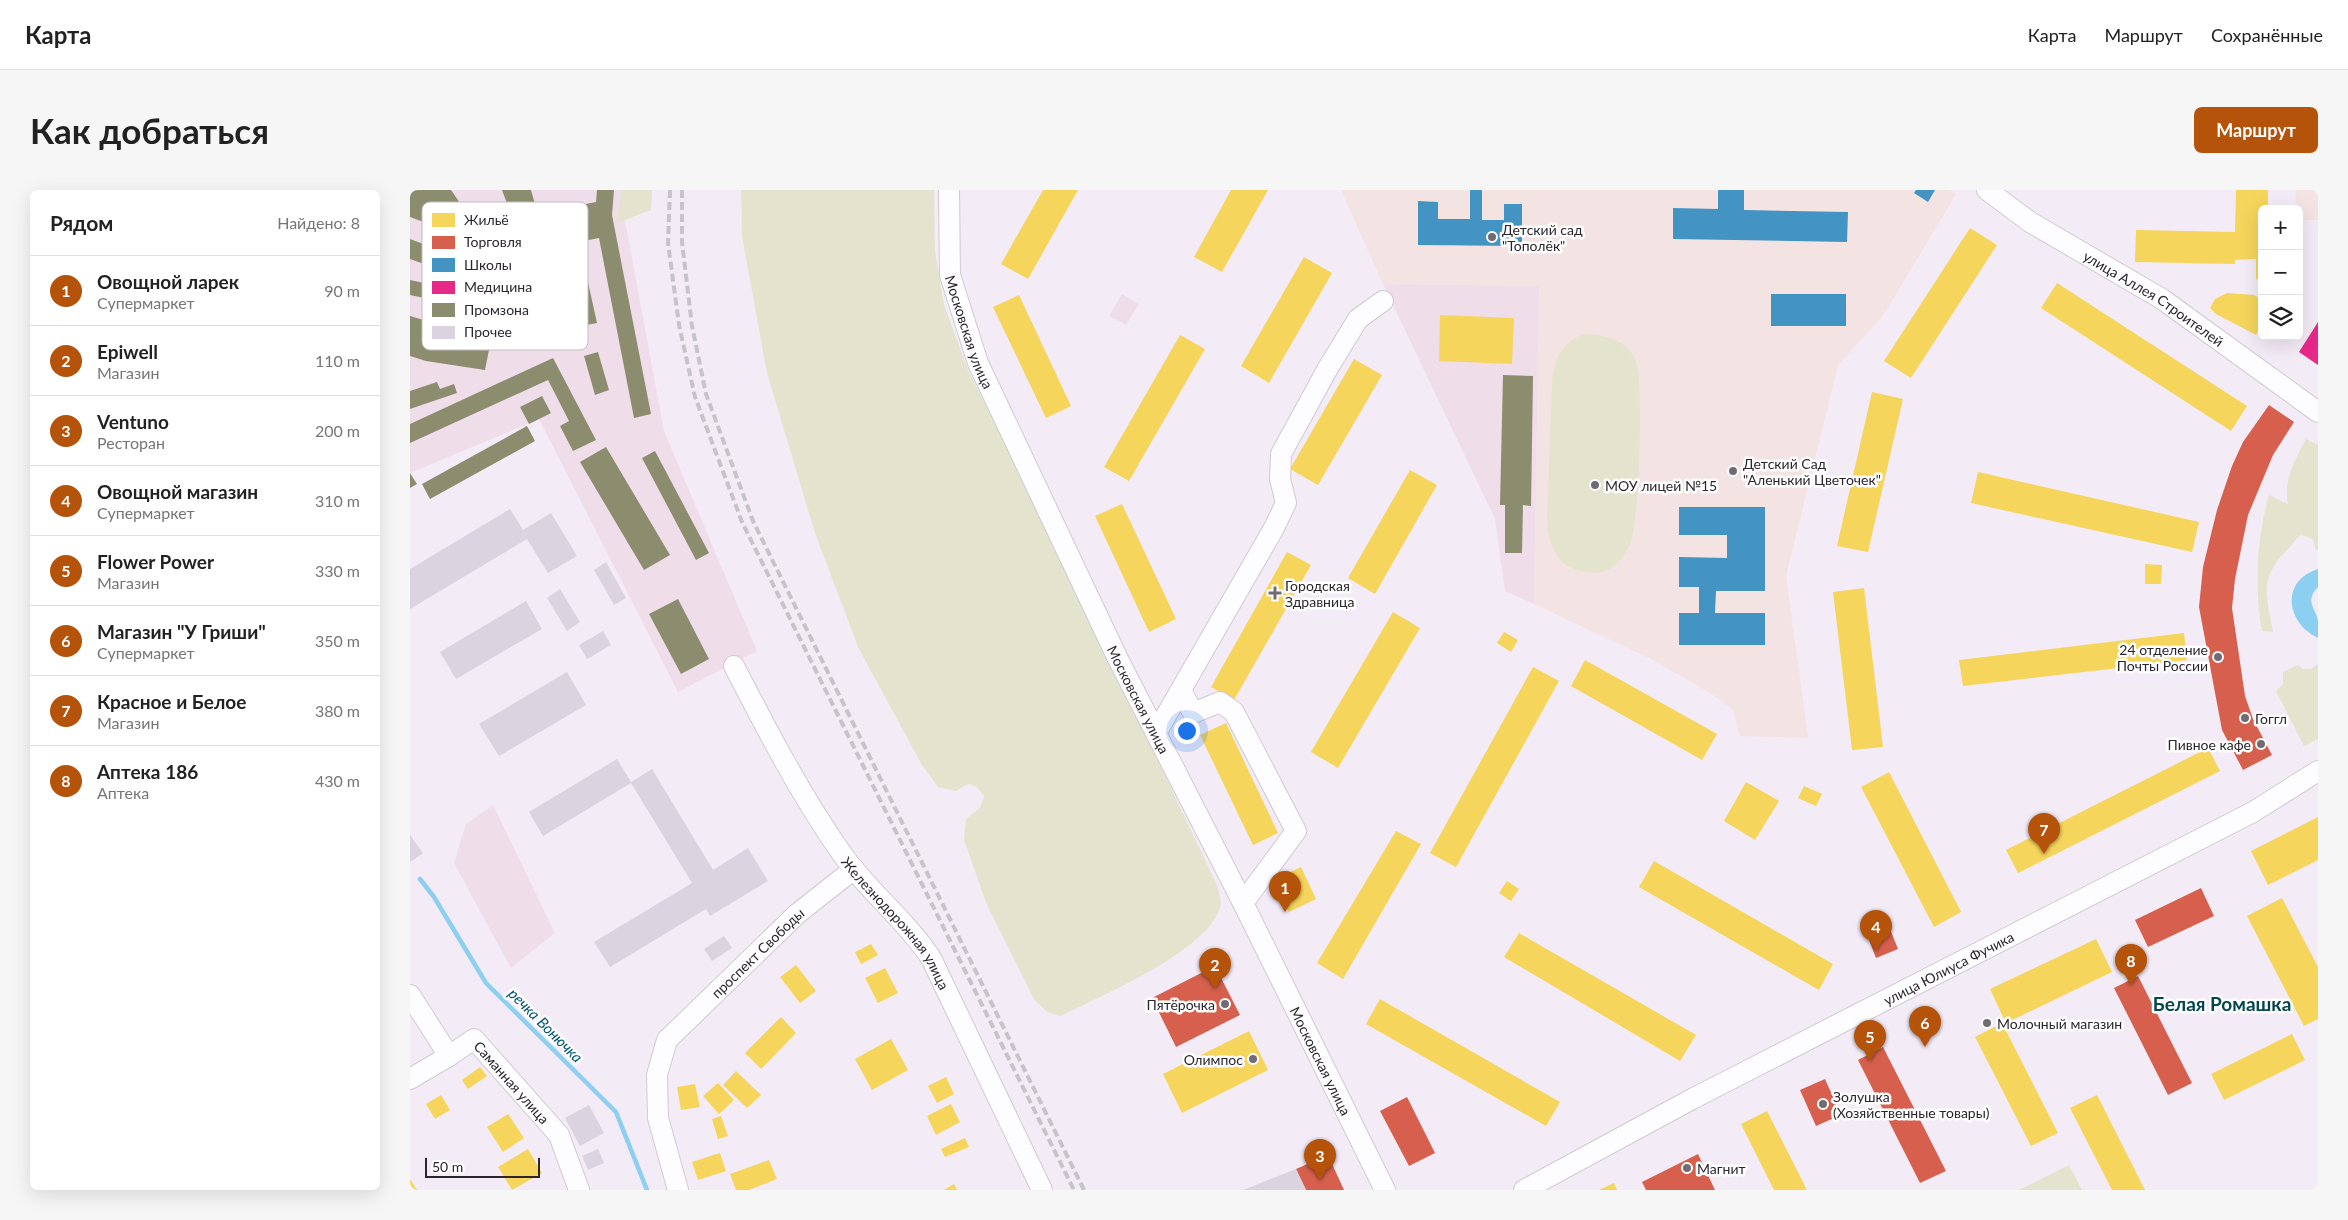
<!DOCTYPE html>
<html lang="ru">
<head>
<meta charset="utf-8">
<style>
  body { margin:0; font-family:Lato,sans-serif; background:#f6f6f6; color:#222 }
  .controls { position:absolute; right:15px; top:15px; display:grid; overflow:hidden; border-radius:8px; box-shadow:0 5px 20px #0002 }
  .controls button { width:45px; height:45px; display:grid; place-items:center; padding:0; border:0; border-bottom:1px solid #e0e0e0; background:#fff; color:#222; font:25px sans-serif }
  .scale { position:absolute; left:15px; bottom:12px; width:115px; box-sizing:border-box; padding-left:5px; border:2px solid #2b262d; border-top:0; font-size:14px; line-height:18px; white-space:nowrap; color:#2b262d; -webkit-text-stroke:4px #fff; paint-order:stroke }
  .you { position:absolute; left:776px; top:540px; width:18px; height:18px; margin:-12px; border:4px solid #fff; border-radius:50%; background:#1a73e8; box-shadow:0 0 0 8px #1a73e833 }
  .badge { display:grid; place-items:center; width:32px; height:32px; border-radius:50%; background:#b45309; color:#fff; font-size:16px; font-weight:700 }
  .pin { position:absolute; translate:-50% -41px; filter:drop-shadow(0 1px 2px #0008) }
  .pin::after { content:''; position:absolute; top:26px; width:18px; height:15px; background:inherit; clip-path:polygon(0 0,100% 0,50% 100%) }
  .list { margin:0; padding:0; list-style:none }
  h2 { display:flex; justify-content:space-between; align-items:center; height:65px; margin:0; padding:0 20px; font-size:21px }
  h2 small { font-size:16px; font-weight:400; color:#767676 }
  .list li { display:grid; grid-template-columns:32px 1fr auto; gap:15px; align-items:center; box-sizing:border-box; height:70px; padding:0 20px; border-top:1px solid #e0e0e0 }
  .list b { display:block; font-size:19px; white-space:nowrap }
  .list p { margin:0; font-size:16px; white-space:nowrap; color:#767676 }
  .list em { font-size:16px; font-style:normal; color:#767676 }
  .icon { flex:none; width:28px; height:28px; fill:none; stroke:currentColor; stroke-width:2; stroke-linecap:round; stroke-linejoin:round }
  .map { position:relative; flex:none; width:1908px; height:1000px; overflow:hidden; border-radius:8px }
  header { display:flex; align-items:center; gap:30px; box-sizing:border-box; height:70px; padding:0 25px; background:#fff; border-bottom:1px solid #e0e0e0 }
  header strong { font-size:24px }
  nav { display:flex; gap:28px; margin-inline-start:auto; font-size:18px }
  .intro { display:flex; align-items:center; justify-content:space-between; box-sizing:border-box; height:120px; padding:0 30px }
  h1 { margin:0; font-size:35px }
  .button { padding:12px 22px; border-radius:8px; background:#b45309; color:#fff; font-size:18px; font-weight:700 }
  main { display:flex; gap:30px; padding:0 30px }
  aside { flex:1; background:#fff; border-radius:8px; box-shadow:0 5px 20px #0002 }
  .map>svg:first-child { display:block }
  .industrial { fill:#efdeea }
  .education { fill:#f4e3e3 }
  .green { fill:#e4e4ce }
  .water { fill:#8dcff0 }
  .homes { fill:#f6d55c }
  .shops { fill:#d6604d }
  .schools { fill:#4393c3 }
  .health { fill:#e7298a }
  .industry { fill:#8c8c6e }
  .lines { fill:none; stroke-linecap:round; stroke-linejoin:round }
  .stream { stroke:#8dcff0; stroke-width:4.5 }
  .building { fill:#dbd3df }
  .minor-casing { stroke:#d0cad2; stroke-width:22 }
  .minor { stroke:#fdfcfe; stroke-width:20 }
  .rail { stroke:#c6c4c7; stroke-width:4; stroke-dasharray:8 4; stroke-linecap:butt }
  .poi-dot { fill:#716b73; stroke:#fff; stroke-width:2 }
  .labels { text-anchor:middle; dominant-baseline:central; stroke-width:5; stroke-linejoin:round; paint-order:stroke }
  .poi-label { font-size:14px; fill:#2b262d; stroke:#fff; text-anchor:start }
  .street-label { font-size:14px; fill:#2b262d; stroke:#fff }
  .water-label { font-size:15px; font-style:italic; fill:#005672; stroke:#fff }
  .district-label { font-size:19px; font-weight:bold; fill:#05464e; stroke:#fff }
  .key { fill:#fff; stroke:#bfbec0; stroke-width:1 }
  .key-label { font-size:14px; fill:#2b262d }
</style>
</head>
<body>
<header>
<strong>Карта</strong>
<nav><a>Карта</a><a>Маршрут</a><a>Сохранённые</a></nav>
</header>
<div class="intro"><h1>Как добраться</h1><a class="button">Маршрут</a></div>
<main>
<aside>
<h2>Рядом<small>Найдено: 8</small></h2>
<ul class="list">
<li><span class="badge">1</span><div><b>Овощной ларек</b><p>Супермаркет</p></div><em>90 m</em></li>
<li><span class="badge">2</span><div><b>Epiwell</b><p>Магазин</p></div><em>110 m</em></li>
<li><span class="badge">3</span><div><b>Ventuno</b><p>Ресторан</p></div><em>200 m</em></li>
<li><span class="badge">4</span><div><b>Овощной магазин</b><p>Супермаркет</p></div><em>310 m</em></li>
<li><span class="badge">5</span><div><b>Flower Power</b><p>Магазин</p></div><em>330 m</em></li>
<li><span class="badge">6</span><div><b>Магазин &quot;У Гриши&quot;</b><p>Супермаркет</p></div><em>350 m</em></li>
<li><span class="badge">7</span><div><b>Красное и Белое</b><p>Магазин</p></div><em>380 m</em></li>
<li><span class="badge">8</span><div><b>Аптека 186</b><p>Аптека</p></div><em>430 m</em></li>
</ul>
</aside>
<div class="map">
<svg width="1908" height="1000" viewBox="0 0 1908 1000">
  <rect width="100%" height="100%" fill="#f3ebf6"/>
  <!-- industrial -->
  <path class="industrial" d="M0,0H216L214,25L254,241L347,461L268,502L129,229L0,283Z
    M973,94L1130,96L1124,414L1095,401L1085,329Z
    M712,104L729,114L716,135L699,126Z
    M83,615L145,743L101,778L44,673L56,634Z"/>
  <!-- education -->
  <path class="education" d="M931,0H1540L1546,4L1473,126L1428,175L1376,386L1398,548L1330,546L1323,520L1302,504L1243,470L1124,414L1129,96L973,94Z
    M1886,0H1908V30H1889V19H1885Z"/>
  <!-- green -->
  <path class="green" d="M211,0H242L241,20L207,33Z
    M331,0H524L525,61L534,115L558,180L638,339L807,695C809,702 812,711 810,718C796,762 692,805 651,826L637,822L624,809L577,715L554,650L556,629L570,618L574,606L566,596L558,594L546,601L528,597L512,575L448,457L405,343L357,183L332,46Z
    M1172,144C1193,144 1217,149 1226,171C1234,190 1229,331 1221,352C1217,362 1208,376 1197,380C1184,386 1160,381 1151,371C1140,359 1138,344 1137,329L1142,190C1146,167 1150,156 1172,144Z
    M1896,249L1908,255V360L1905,359L1903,349L1891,345C1885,349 1883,354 1878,359C1849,388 1856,404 1863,442L1852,441C1844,399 1847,346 1859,305L1878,314C1873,290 1885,270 1896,249Z
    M1908,474V549L1894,556L1866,501L1873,494V482L1888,475L1893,479H1901Z
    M1659,975L1672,1000H1609Z"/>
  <!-- water -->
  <path class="water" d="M1908,379V397C1894,412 1906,418 1908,431C1908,436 1908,442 1908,448C1876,433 1870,391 1908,379Z"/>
  <!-- homes -->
  <path class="homes" d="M633,0H668L618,89L591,74Z
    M821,0H858L812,82L784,67Z
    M1826,0H1858V19H1852V89H1846V69L1825,70V74L1725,72L1726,40L1825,42Z
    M1560,38L1587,55L1501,188L1474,171Z
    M894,67L922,83L859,193L831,176Z
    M1647,93L1837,216L1821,241L1631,118Z
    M1817,103L1844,105L1852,110V134L1846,145L1806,124L1800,118L1805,109Z
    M609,105L661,216L636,228L583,117Z
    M1030,125L1104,128L1102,174L1029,171Z
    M770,145L795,159L719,291L694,277Z
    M944,169L972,185L908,295L880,279Z
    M1462,202L1493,209L1458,362L1427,356Z
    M1000,280L1027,295L965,404L938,388Z
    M1568,282L1789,332L1782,362L1561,313Z
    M712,314L766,429L739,442L685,326Z
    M877,362L901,375L824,510L801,497Z
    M1735,374L1752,375L1751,394H1735Z
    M1454,398L1473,557L1442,560L1423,402Z
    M983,422L1010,438L928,578L901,562Z
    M1094,442L1108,450L1101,462L1087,453Z
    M1774,443L1777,470L1553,496L1549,470Z
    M1175,470L1307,544L1292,570L1161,496Z
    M1123,477L1149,491L1046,677L1020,663Z
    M816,533L868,643L843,655L790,545Z
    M1798,558L1810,581L1608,683L1596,660Z
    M1479,582L1551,722L1524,737L1451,597Z
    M1336,592L1369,611L1345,650L1314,631Z
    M1394,596L1412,604L1406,616L1388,608Z
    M1908,627V670L1858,695L1841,661Z
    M986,641L1011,654L933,789L907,773Z
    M1244,671L1423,774L1409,800L1229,697Z
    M891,677L906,709L879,722L863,690Z
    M1097,691L1109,699L1101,711L1089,703Z
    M1872,708L1908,777V829L1894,836L1837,726Z
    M1109,743L1286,845L1270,871L1094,767Z
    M1686,749L1702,782L1596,833L1580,799Z
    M461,754L468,765L451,774L445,762Z
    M386,775L406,801L390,813L370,787Z
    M475,778L488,803L468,813L455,788Z
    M970,809L1150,912L1136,936L956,834Z
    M371,827L386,843L351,879L335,863Z
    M1592,833L1648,943L1621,956L1565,847Z
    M839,841L858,880L772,923L753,884Z
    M1882,844L1895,870L1814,910L1801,884Z
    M481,849L498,880L462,900L445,869Z
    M70,877L77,886L58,899L52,890Z
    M326,881L351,905L337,918L313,895Z
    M536,887L544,904L527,913L518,896Z
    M308,893L324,910L309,924L293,906Z
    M285,894L290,917L271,920L267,897Z
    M31,905L40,920L25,929L16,914Z
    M1687,905L1735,1000H1702L1660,918Z
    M541,914L550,932L526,945L517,926Z
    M1357,921L1397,1000H1364L1331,934Z
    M98,924L114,948L93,962L77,937Z
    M311,926L318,946L308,949L302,929Z
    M555,948L559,957L535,967L531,959Z
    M118,959L132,983L102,1000L88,977Z
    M310,963L316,981L288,990L282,972Z
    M359,970L367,989L339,1000H326L320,984Z
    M0,989L7,1000H0Z
    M1204,993L1207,1000H1189Z
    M544,994L547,1000H534Z"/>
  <!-- shops -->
  <path class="shops" d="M1859,215L1884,232L1863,265L1838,325L1825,389L1822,418L1835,506L1843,529L1862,565L1833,580L1812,540L1789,417L1793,377L1807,320L1822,276L1833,252Z
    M1791,698L1804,726L1738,757L1725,730Z
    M1476,729L1488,759L1466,768L1454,737Z
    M805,776L830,825L766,857L742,808Z
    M1728,786L1782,893L1758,905L1704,798Z
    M1473,857L1536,981L1510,993L1448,870Z
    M1415,889L1431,925L1406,936L1390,900Z
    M997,907L1025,963L999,976L970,921Z
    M1288,964L1305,1000H1236L1232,992Z
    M918,965L934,1000H896L886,979Z"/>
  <!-- schools -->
  <path class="schools" d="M1060,0H1072V30H1094V14H1112V56L1008,55V11L1028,12V29H1060Z
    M1308,0H1334V20L1438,22L1437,52L1263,49V18L1308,19Z
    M1506,0H1525L1518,12L1504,3Z
    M1361,104H1436V136H1361Z
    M1269,317H1355V401H1306L1305,423H1355V455H1269V423H1289V397H1269V367L1317,368V345H1269Z"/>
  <!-- health -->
  <path class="health" d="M1908,132V175L1889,162Z"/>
  <!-- industry -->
  <path class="industry" d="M0,0H41L50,13L16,33L0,27Z
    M92,0H121L129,28L134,27L140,55L133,56L134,64L122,66L116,44L123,42L120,32L110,35L104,13L98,16Z
    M187,0H204L202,25L241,224L224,228L189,48L158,54L151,19L186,12Z
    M71,37L81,49L55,69L56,75H17L0,69V49L24,58L48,53Z
    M174,74L187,133L171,136L158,78Z
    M0,90L66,104L63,118L0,105Z
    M0,126L81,150L75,180L16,171L0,166Z
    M188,162L199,200L185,205L174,166Z
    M143,168L186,250L163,261L150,236L159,231L138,190L0,253V234Z
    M1093,185L1123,186L1121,316L1113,315L1112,363H1095V315H1090Z
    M27,192L30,199L44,194L47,203L0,219V201Z
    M132,206L141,223L119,234L110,217Z
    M117,236L125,251L20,309L12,294Z
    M196,257L260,365L234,380L170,272Z
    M245,261L299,363L286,370L232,268Z
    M0,283L7,294L0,298Z
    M268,409L299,469L271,484L239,424Z"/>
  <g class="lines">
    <!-- stream -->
    <path class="stream" d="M10,689L24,707L76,793L206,922L237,1000"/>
  </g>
  <!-- building -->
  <path class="building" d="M100,319L113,340L141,323L167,366L138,383L117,349L0,419V379Z
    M196,372L216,408L204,415L184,380Z
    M150,399L170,432L157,441L137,408Z
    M116,411L132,439L46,489L30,462Z
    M193,441L201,455L177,469L169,455Z
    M157,482L176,515L89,566L69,534Z
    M207,569L221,592L242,579L303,680L338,658L358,691L300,726L296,719L200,777L184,752L282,693L221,593L133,646L119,622Z
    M0,645L13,663L0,672Z
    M314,746L322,758L302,771L294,759Z
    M179,915L194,943L170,956L155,928Z
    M188,959L194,973L178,980L172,966Z
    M886,979L896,1000H833Z"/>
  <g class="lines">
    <defs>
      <g id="minor">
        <path id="s1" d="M539,0L540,85L568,173L707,467L833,713L975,1000"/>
        <path id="s2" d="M1577,0L1620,32L1752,109L1908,222"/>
        <path id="s3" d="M324,476C357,540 390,604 432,664C459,702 494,728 521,768L632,1000"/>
        <path d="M771,500L783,523L810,512L824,522L886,641L833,713"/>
        <path d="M746,543L864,338L876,313L870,289L871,264L918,178L948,129L973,111"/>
        <path id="s4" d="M0,805L39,866L64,849L149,945L169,1000"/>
        <path d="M0,889L39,866"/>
        <path id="s5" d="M268,1000L248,928L247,885L257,850L387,724L444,679"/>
        <path id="s6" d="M1114,1000L1284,908L1843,622L1908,581"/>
      </g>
    </defs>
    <!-- minor casing -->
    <use href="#minor" class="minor-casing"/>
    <!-- minor -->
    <use href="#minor" class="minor"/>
    <!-- rail -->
    <path class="rail" d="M260,0L258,53L269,135L285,207L332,332L664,1000
      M272,0V52L282,136L296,204L343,331L674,1000"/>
  </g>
  <!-- markers -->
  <g class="poi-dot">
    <circle cx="1082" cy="47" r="5"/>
    <circle cx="1323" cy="281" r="5"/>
    <circle cx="1185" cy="295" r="5"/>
    <path d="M862.5 395.5h5v5h5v5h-5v5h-5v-5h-5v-5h5z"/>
    <circle cx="1808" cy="467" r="5"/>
    <circle cx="1835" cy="528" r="5"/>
    <circle cx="1851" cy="554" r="5"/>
    <circle cx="815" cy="814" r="5"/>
    <circle cx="1577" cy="833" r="5"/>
    <circle cx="843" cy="869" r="5"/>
    <circle cx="1413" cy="914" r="5"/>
    <circle cx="1277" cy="978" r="5"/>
  </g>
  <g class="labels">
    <!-- poi labels -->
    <g class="poi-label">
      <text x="1092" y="39">Детский сад<tspan x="1092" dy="16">"Тополёк"</tspan></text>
      <text x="1333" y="273">Детский Сад<tspan x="1333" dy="16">"Аленький Цветочек"</tspan></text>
      <text x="1195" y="295">МОУ лицей №15</text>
      <text x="875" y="395">Городская<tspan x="875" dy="16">Здравница</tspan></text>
      <text x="1798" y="459" text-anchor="end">24 отделение<tspan x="1798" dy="16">Почты России</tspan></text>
      <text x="1845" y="528">Гоггл</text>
      <text x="1841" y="554" text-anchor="end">Пивное кафе</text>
      <text x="805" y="814" text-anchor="end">Пятёрочка</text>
      <text x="1587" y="833">Молочный магазин</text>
      <text x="833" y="869" text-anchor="end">Олимпос</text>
      <text x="1423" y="906">Золушка<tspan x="1423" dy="16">(Хозяйственные товары)</tspan></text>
      <text x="1287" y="978">Магнит</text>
    </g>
    <!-- street labels -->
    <g class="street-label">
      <text stroke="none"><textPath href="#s2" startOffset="199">улица Аллея Строителей</textPath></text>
      <text stroke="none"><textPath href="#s1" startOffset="145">Московская улица</textPath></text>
      <text stroke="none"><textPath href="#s1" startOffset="550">Московская улица</textPath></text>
      <text stroke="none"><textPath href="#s3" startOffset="305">Железнодорожная улица</textPath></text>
      <text stroke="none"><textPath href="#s5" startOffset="280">проспект Свободы</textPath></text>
      <text stroke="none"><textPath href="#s6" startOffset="479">улица Юлиуса Фучика</textPath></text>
      <text stroke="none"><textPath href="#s1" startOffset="955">Московская улица</textPath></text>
      <text stroke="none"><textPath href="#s4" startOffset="160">Саманная улица</textPath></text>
    </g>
    <!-- water labels -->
    <g class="water-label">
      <text transform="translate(136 835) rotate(45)">речка Вонючка</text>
    </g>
    <!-- district labels -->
    <g class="district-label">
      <text x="1812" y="813">Белая Ромашка</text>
    </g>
  </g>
  <!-- legend -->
  <rect x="12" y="12" width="166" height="148" rx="8" class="key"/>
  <rect x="22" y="23" width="23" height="14" fill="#f6d55c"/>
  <rect x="22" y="46" width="23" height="13" fill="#d6604d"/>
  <rect x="22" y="68" width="23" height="14" fill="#4393c3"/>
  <rect x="22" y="91" width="23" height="13" fill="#e7298a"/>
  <rect x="22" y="113" width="23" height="14" fill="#8c8c6e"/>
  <rect x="22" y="136" width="23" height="13" fill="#dbd3df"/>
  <g class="key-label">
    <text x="54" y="35">Жильё</text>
    <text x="54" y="57">Торговля</text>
    <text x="54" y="80">Школы</text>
    <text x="54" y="102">Медицина</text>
    <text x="54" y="125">Промзона</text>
    <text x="54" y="147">Прочее</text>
  </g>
</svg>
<div class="controls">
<button>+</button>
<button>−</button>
<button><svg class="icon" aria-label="layers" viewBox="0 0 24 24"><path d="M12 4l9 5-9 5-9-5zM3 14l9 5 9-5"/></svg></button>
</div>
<div class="scale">50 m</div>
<div class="you"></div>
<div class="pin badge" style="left:875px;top:722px">1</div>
<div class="pin badge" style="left:805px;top:799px">2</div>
<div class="pin badge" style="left:910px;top:990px">3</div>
<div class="pin badge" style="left:1466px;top:761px">4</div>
<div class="pin badge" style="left:1460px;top:871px">5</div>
<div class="pin badge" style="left:1515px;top:857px">6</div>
<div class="pin badge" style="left:1634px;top:664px">7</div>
<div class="pin badge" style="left:1721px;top:795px">8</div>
</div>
</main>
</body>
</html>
